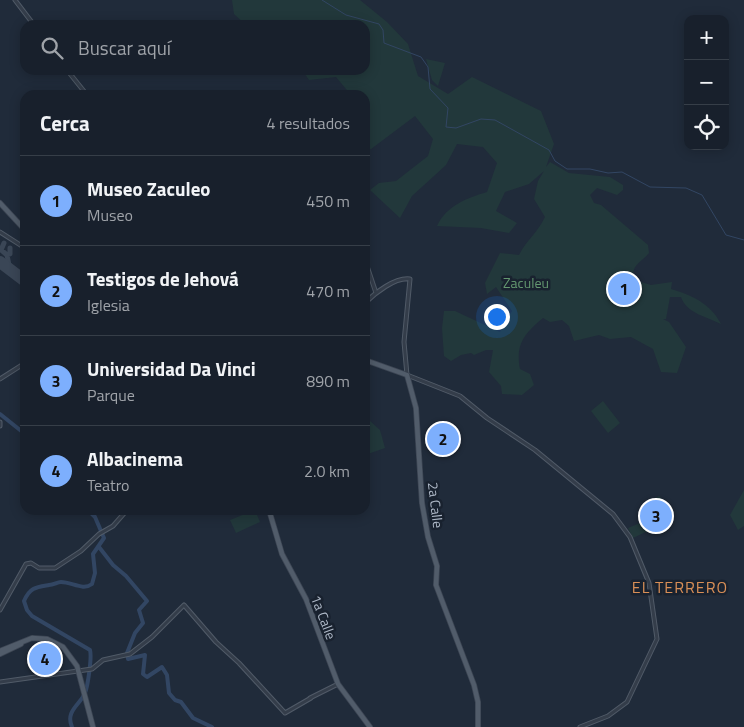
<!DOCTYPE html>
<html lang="es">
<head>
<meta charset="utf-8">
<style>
  body { margin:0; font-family:"Titillium Web",sans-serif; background:#212834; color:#f1f3f6 }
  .controls { position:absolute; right:15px; top:15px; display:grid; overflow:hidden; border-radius:10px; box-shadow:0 2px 12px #0003 }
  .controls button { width:45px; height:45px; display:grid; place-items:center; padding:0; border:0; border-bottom:1px solid #363e48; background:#18202c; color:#f1f3f6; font:25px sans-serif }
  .you { position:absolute; left:496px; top:316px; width:18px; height:18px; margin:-12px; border:4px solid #fff; border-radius:50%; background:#1a73e8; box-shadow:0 0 0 8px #1a73e833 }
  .badge { display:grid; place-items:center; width:32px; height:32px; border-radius:50%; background:#7daffd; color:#111; font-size:16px; font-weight:700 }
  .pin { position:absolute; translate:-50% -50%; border:2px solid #fff; box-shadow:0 1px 5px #0006 }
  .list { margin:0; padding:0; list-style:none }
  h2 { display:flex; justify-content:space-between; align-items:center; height:65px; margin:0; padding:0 20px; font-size:21px }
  h2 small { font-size:16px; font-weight:400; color:#9fa3a9 }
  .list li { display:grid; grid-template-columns:32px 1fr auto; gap:15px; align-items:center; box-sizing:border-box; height:90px; padding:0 20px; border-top:1px solid #363e48 }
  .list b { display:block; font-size:19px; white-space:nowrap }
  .list p { margin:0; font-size:16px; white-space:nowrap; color:#9fa3a9 }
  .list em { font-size:16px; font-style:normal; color:#9fa3a9 }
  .icon { flex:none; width:28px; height:28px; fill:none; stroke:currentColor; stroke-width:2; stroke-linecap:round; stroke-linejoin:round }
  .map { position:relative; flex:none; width:744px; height:727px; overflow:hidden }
  .search { position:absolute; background:#18202c; box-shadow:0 2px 12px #0003; left:20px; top:20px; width:350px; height:55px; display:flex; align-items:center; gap:12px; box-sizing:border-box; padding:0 18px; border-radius:15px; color:#9fa3a9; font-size:19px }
  .panel { position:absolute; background:#18202c; box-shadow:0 2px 12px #0003; left:20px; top:90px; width:350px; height:425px; border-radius:15px }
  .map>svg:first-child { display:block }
  .green { fill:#22383b }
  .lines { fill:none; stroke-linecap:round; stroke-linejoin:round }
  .stream { stroke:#324663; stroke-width:1 }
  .river { stroke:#324663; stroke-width:4 }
  .taxiway { stroke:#3a4656; stroke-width:5 }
  .runway { stroke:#3a4656; stroke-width:12 }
  .minor-casing { stroke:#515b68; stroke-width:5 }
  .major-casing { stroke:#3d4654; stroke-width:6 }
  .minor { stroke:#343d4a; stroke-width:3 }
  .major { stroke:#515c6a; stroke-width:4.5 }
  .labels { text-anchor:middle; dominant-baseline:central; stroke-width:5; stroke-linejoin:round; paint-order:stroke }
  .park-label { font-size:14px; fill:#649870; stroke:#19222f }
  .street-label { font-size:14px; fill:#aeb8c7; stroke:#19222f }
  .quarter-label { font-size:16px; letter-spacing:1px; fill:#d98f57; stroke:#19222f }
</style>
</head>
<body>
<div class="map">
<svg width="744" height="727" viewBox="0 0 744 727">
  <rect width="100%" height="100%" fill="#202b3a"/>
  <!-- green -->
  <path class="green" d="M232,0H360L387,22L408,44L418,76L448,94L472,77L541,111L554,144L546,167L550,162L569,173L610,177L623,185V190L617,195L597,188L590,195L594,203L601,205L648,245L649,253C641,263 630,265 634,280L651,285L672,282L671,289C692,295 711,304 721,324C707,317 686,313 681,297H670L666,319H663L669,322L686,347L677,373L661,372L653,349L631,337L610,339L599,335L574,341L569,326L562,320L550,322L543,318C525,333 515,344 520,369L530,374L534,385L522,395L502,394L501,386L489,372L493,350H486L474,355L471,353L461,355L451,361L444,356L442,328L444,311H455L500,332L512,311L496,287L487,294L485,283L500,253L519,255C527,239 537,234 545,217L534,199L538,181L544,171L529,184L505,192L496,211L517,223L509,233L481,228L437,226C446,206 467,198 487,192L497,163L483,147L457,144L446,165L412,196L400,218L370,190L379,183L396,181L428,156L433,139L415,116L371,149L365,148V95H351L336,77L309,80L302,70H365V25H246L234,14Z
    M426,59L445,63L438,86L432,80Z
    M603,401L620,423L608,433L591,411Z
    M370,421L380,430L385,448L365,455V424Z
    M744,490V526L738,530L730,515Z
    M659,496L665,502L669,521L633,538L628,528L645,521L641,511L649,508L647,502Z
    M255,510L260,522L236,533L230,520Z"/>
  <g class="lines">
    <!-- stream -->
    <path class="stream" d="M322,0L346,15L379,24L383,30L384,43L421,57L428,67L430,89L448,108L446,127L456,128L481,119L495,120L549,150L555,161L567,169H590L608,173L622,172L650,187L686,188L702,195L726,235L744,240"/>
    <!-- river -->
    <path class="river" d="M0,414L25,434
      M25,447L22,460L25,469
      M99,547L113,565L126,576L147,601L139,610L143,623L135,633L127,653L128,659L145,655L143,674L147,677L162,667L167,675L169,693L175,700L181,702L193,718L212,727
      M72,727C65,711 80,705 85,693C88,685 92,657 90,650L32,616L27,610L24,601C30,587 37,587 49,585C54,585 57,582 61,582C72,582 83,591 92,584L95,573L93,554L104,538L95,517L88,510"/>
    <!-- taxiway -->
    <path class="taxiway" d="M0,249L7,255L10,270
      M1,250L4,243
      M7,255L10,254V248"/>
    <!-- runway -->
    <path class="runway" d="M0,262L25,281"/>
    <defs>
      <path id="minor" d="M15,0L34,25
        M67,70L87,95
        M0,232L25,248
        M365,260L376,293
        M365,303C375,293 395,277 410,279L404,342L407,375L460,396L487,418L535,450L613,514L630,537L649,583L657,639L627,702L608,716L580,727
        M0,379L25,363
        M0,422V426
        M0,610L26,564L31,563L39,568H55L81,551L99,534L113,526L127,510
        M0,682L92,669L103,660L130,654L152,637L184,605L216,642L239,663L285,713L311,698
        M310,698L338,684"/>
      <path id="major" d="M0,203L25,230
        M365,360L407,375L416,408L422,503L428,537L437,566L436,585L474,685L478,702V727
        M269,510L282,554L306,599L338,684L370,727
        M0,651L32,638L47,639L63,647L77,666L93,727
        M0,654L21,644"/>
    </defs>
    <!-- minor casing -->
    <use href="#minor" class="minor-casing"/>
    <!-- major casing -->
    <use href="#major" class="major-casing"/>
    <!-- minor -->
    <use href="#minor" class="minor"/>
    <!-- major -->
    <use href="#major" class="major"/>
  </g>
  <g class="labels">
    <!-- park labels -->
    <g class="park-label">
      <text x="526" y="282">Zaculeu</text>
    </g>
    <!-- street labels -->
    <g class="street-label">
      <text transform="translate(436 505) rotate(83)">2a Calle</text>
      <text transform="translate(324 617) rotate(69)">1a Calle</text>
    </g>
    <!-- quarter labels -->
    <g class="quarter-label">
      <text x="680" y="587">EL TERRERO</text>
    </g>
  </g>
</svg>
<div class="controls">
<button>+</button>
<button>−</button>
<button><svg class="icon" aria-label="locate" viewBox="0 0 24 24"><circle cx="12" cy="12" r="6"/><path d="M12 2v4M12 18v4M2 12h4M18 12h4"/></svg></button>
</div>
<div class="you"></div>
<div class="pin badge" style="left:624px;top:289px">1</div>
<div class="pin badge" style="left:443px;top:439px">2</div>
<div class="pin badge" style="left:656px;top:516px">3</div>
<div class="pin badge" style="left:45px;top:659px">4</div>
<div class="search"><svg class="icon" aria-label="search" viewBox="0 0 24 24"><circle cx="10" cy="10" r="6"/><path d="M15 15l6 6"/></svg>Buscar aquí</div>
<section class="panel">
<h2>Cerca<small>4 resultados</small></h2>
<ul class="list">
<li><span class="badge">1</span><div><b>Museo Zaculeo</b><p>Museo</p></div><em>450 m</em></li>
<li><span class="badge">2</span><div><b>Testigos de Jehová</b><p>Iglesia</p></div><em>470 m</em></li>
<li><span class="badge">3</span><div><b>Universidad Da Vinci</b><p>Parque</p></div><em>890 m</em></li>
<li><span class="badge">4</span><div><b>Albacinema</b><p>Teatro</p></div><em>2.0 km</em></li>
</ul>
</section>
</div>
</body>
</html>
